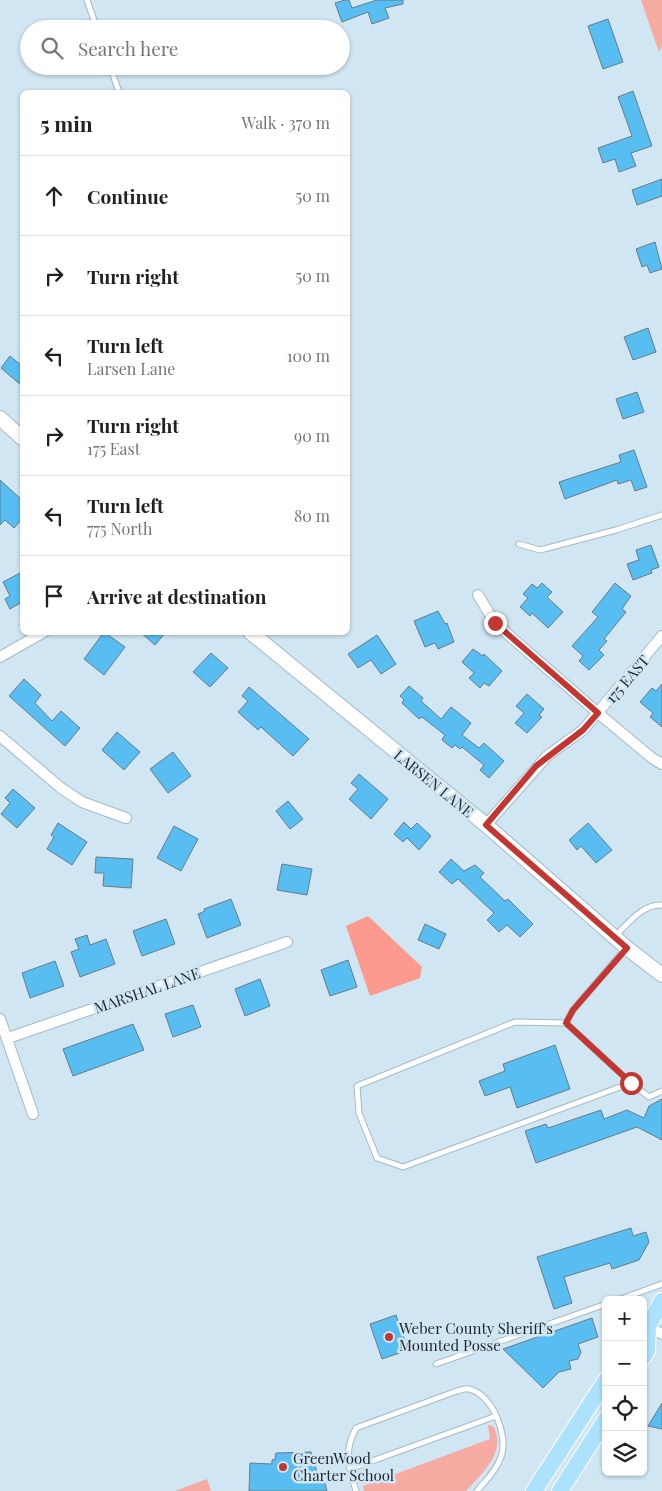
<!DOCTYPE html>
<html lang="en">
<head>
<meta charset="utf-8">
<style>
  body { margin:0; font-family:"Playfair Display",serif; background:#f2f2f2; color:#202124 }
  .controls { position:absolute; right:15px; bottom:15px; display:grid; overflow:hidden; border-radius:8px; box-shadow:0 1px 4px #0004 }
  .controls button { width:45px; height:45px; display:grid; place-items:center; padding:0; border:0; border-bottom:1px solid #e0e0e0; background:#fff; color:#202124; font:25px sans-serif }
  .stop { position:absolute; width:15px; height:15px; margin:-11px; border:4px solid #c43631; border-radius:50%; background:#fff }
  .stop.end { background:#c43631; border-color:#fff; box-shadow:0 1px 5px #0008 }
  .list { margin:0; padding:0; list-style:none }
  h2 { display:flex; justify-content:space-between; align-items:center; height:65px; margin:0; padding:0 20px; font-size:21px }
  h2 small { font-size:16px; font-weight:400; color:#757577 }
  .list li { display:grid; grid-template-columns:32px 1fr auto; gap:15px; align-items:center; box-sizing:border-box; height:80px; padding:0 20px; border-top:1px solid #e0e0e0 }
  .list b { display:block; font-size:19px; white-space:nowrap }
  .list p { margin:0; font-size:16px; white-space:nowrap; color:#757577 }
  .list em { font-size:16px; font-style:normal; color:#757577 }
  .icon { flex:none; width:28px; height:28px; fill:none; stroke:currentColor; stroke-width:2; stroke-linecap:round; stroke-linejoin:round }
  .map { position:relative; flex:none; width:662px; height:1491px; overflow:hidden }
  .search { position:absolute; background:#fff; box-shadow:0 1px 4px #0004; left:20px; top:20px; width:330px; height:55px; display:flex; align-items:center; gap:12px; box-sizing:border-box; padding:0 18px; border-radius:28px; color:#757577; font-size:19px }
  .panel { position:absolute; background:#fff; box-shadow:0 1px 4px #0004; left:20px; top:90px; width:330px; height:545px; border-radius:8px }
  .map>svg:first-child { display:block }
  .green { fill:#f5aba2 }
  .water { fill:#fc9a8f }
  .building { fill:#58bdf0; stroke:#687c87 }
  .lines { fill:none; stroke-linecap:round; stroke-linejoin:round }
  .lane-casing { stroke:#a4b9c6; stroke-width:7 }
  .street-casing { stroke:#a4b9c6; stroke-width:12 }
  .secondary-casing { stroke:#a4b9c6; stroke-width:16 }
  .primary-casing { stroke:#fff; stroke-width:18 }
  .lane { stroke:#fff; stroke-width:5 }
  .street { stroke:#fff; stroke-width:10 }
  .secondary { stroke:#fff; stroke-width:14 }
  .primary { stroke:#ade2fe; stroke-width:16 }
  .route { stroke:#c43631; stroke-width:6 }
  .poi-dot { fill:#c43631; stroke:#d0e6f3; stroke-width:2 }
  .labels { text-anchor:middle; dominant-baseline:central; stroke-width:5; stroke-linejoin:round; paint-order:stroke }
  .street-label { font-size:15px; fill:#1e262b; stroke:#d0e6f3 }
  .poi-label { font-size:15px; fill:#1e262b; stroke:#d0e6f3; text-anchor:start }
</style>
</head>
<body>
<div class="map">
<svg width="662" height="1491" viewBox="0 0 662 1491">
  <rect width="100%" height="100%" fill="#d0e6f3"/>
  <!-- green -->
  <path class="green" d="M641,0H662V46L659,52Z
    M488,1425L493,1426C508,1451 481,1475 466,1491H364L363,1486L490,1439Z
    M207,1479L211,1491H175Z"/>
  <!-- water -->
  <path class="water" d="M368,916L422,967L420,978L370,996L346,926Z"/>
  <!-- building -->
  <path class="building" d="M345,0H349L352,8L377,0H403V4L385,8L389,18L372,24L368,12L342,22L335,3Z
    M608,19L623,62L603,69L588,26Z
    M633,91L652,146L631,153L636,166L619,172L615,159L603,163L598,148L632,136L618,97Z
    M662,179V196L637,205L632,190Z
    M655,242L662,269L650,273L647,265L642,267L636,249Z
    M648,328L656,352L633,360L624,337Z
    M10,356L22,366V386L1,368Z
    M637,392L644,412L623,419L616,399Z
    M634,450L647,487L635,491L631,480L618,484L617,480L565,499L559,482L621,462L619,455Z
    M0,480L22,500V519L14,528L5,520L0,525Z
    M651,545L659,567L651,570L652,573L633,580L627,564L639,560L636,550Z
    M22,572V602L10,609L5,599L10,596L3,582Z
    M542,583L552,592L547,597L563,612L548,628L532,613L530,616L520,607L528,598L523,594L532,584L537,588Z
    M615,583L631,596L622,609L626,612L604,639L607,641L599,650L604,655L589,670L579,661L583,656L572,646L598,617L592,612Z
    M438,611L445,624L447,623L454,642L438,649L435,643L425,647L414,621Z
    M104,632L125,647L104,675L84,659Z
    M140,632H166L155,645Z
    M377,635L396,664L381,674L371,660L358,668L348,654Z
    M473,649L483,656L484,654L502,671L489,686L484,683L480,688L469,678L474,673L462,662Z
    M211,653L228,668L210,687L193,672Z
    M24,679L41,695L35,703L52,721L61,711L80,728L65,746L9,696Z
    M662,684V727L650,717L653,713L640,702L652,688L656,691Z
    M409,686L423,698L421,701L441,719L451,707L471,723L462,735L479,748L484,743L504,761L489,778L480,770L484,765L462,747L460,749L455,745L452,748L442,740L445,735L422,717L419,719L402,703L404,700L400,696Z
    M249,687L309,739L293,756L261,727L258,730L238,712L248,701L242,696Z
    M527,694L544,709L539,715L542,717L527,733L515,723L524,713L516,706Z
    M117,732L140,752L124,770L102,750Z
    M173,752L191,776L168,793L150,769Z
    M359,774L388,799L371,819L349,799L358,789L351,783Z
    M13,789L35,808L17,828L1,814L10,803L5,798Z
    M288,801L303,819L290,829L276,811Z
    M404,822L411,829L417,823L431,836L419,850L407,838L403,842L394,834Z
    M58,823L87,842L72,865L47,849L54,837L51,835Z
    M588,823L612,850L596,863L581,846L577,850L569,840Z
    M174,826L198,839L181,871L157,858Z
    M96,857L133,859L131,888L103,886L104,873H95Z
    M451,859L464,871L475,865L484,873L480,877L505,901L508,899L533,924L520,937L507,925L499,932L487,920L494,913L458,879L452,884L439,872Z
    M282,864L312,869L307,895L277,890Z
    M231,899L241,925L207,938L198,914L205,911L204,909Z
    M166,919L175,944L142,956L133,931Z
    M425,924L446,934L439,949L418,940Z
    M87,935L90,945L106,939L115,964L80,977L71,952L79,949L75,939Z
    M348,960L357,987L330,996L321,970Z
    M55,961L64,986L30,998L22,973Z
    M260,979L270,1006L245,1016L235,989Z
    M193,1005L201,1027L173,1037L165,1014Z
    M133,1024L144,1050L73,1076L63,1049Z
    M555,1045L570,1089L517,1108L510,1087L485,1096L479,1081L505,1071L503,1064Z
    M662,1099V1140L637,1127L536,1163L525,1131L546,1124L548,1128L601,1110L604,1119L627,1110L644,1118L649,1106Z
    M631,1228L633,1236L646,1232L649,1242L639,1260L612,1269L610,1263L564,1277L572,1303L554,1309L537,1257Z
    M396,1315L408,1350L382,1359L370,1324Z
    M592,1318L598,1337L578,1344L581,1352L578,1359L569,1361L571,1369L559,1372L543,1388L503,1349Z
    M662,1403V1429L648,1426Z
    M311,1452L317,1472L322,1471L327,1491H249L250,1463L272,1464V1460L275,1459L276,1453Z"/>
  <g class="lines">
    <defs>
      <path id="lane" d="M87,0L97,29
        M110,66L119,92
        M519,544L540,550L616,530L662,515
        M615,936C628,924 642,904 662,905
        M566,1023L573,1010L625,949
        M631,1083L403,1167L377,1158L359,1113L357,1086L515,1022L566,1023L631,1083L649,1097L662,1091
        M618,1300L662,1284
        M436,1364L606,1304
        M350,1469L496,1416
        M356,1491C349,1465 343,1453 356,1428L454,1392C458,1391 465,1388 469,1389C493,1394 509,1437 501,1457C496,1471 486,1480 477,1491"/>
      <path id="street" d="M478,595L495,623L598,713L652,758L662,764
        M0,657L44,632
        M0,736L61,788L82,802L126,818
        M486,825L547,756L583,730L662,636
        M0,1019L33,1114
        M8,1038L287,942
        M648,1326L662,1334"/>
      <path id="secondary" d="M0,418L22,438
        M250,632L486,825L627,948L662,975"/>
      <path id="primary" d="M643,1329L648,1326L662,1301
        M643,1357L647,1351L648,1326
        M534,1491L606,1380
        M560,1491L606,1419"/>
    </defs>
    <!-- lane casing -->
    <use href="#lane" class="lane-casing"/>
    <!-- street casing -->
    <use href="#street" class="street-casing"/>
    <!-- secondary casing -->
    <use href="#secondary" class="secondary-casing"/>
    <!-- primary casing -->
    <use href="#primary" class="primary-casing"/>
    <!-- lane -->
    <use href="#lane" class="lane"/>
    <!-- street -->
    <use href="#street" class="street"/>
    <!-- secondary -->
    <use href="#secondary" class="secondary"/>
    <!-- primary -->
    <use href="#primary" class="primary"/>
  </g>
  <g class="lines">
    <!-- route -->
    <path class="route" d="M495,623L598,713L583,730L536,766L486,825L627,948L573,1010L566,1023L631,1083"/>
  </g>
  <!-- markers -->
  <g class="poi-dot">
    <circle cx="389" cy="1337" r="5"/>
    <circle cx="283" cy="1467" r="5"/>
  </g>
  <g class="labels">
    <!-- street labels -->
    <g class="street-label">
      <text transform="translate(627 679) rotate(-49)">175 EAST</text>
      <text transform="translate(434 783) rotate(39)">LARSEN LANE</text>
      <text transform="translate(147 990) rotate(-19)">MARSHAL LANE</text>
    </g>
    <!-- poi labels -->
    <g class="poi-label">
      <text x="399" y="1328">Weber County Sheriff's<tspan x="399" dy="17">Mounted Posse</tspan></text>
      <text x="293" y="1458">GreenWood<tspan x="293" dy="17">Charter School</tspan></text>
    </g>
  </g>
</svg>
<div class="controls">
<button>+</button>
<button>−</button>
<button><svg class="icon" aria-label="locate" viewBox="0 0 24 24"><circle cx="12" cy="12" r="6"/><path d="M12 2v4M12 18v4M2 12h4M18 12h4"/></svg></button>
<button><svg class="icon" aria-label="layers" viewBox="0 0 24 24"><path d="M12 4l9 5-9 5-9-5zM3 14l9 5 9-5"/></svg></button>
</div>
<div class="stop" style="left:631px;top:1083px"></div>
<div class="stop end" style="left:495px;top:623px"></div>
<div class="search"><svg class="icon" aria-label="search" viewBox="0 0 24 24"><circle cx="10" cy="10" r="6"/><path d="M15 15l6 6"/></svg>Search here</div>
<section class="panel">
<h2>5 min<small>Walk · 370 m</small></h2>
<ul class="list">
<li><svg class="icon" aria-label="ahead" viewBox="0 0 24 24"><path d="M12 20V5M6 11l6-6 6 6"/></svg><div><b>Continue</b></div><em>50 m</em></li>
<li><svg class="icon" aria-label="right" viewBox="0 0 24 24"><path d="M7 20v-9h11M14 6l5 5-5 5"/></svg><div><b>Turn right</b></div><em>50 m</em></li>
<li><svg class="icon" aria-label="left" viewBox="0 0 24 24"><path d="M17 20v-9H6M10 6l-5 5 5 5"/></svg><div><b>Turn left</b><p>Larsen Lane</p></div><em>100 m</em></li>
<li><svg class="icon" aria-label="right" viewBox="0 0 24 24"><path d="M7 20v-9h11M14 6l5 5-5 5"/></svg><div><b>Turn right</b><p>175 East</p></div><em>90 m</em></li>
<li><svg class="icon" aria-label="left" viewBox="0 0 24 24"><path d="M17 20v-9H6M10 6l-5 5 5 5"/></svg><div><b>Turn left</b><p>775 North</p></div><em>80 m</em></li>
<li><svg class="icon" aria-label="arrive" viewBox="0 0 24 24"><path d="M6 21V4h12l-3 4 3 4H6"/></svg><div><b>Arrive at destination</b></div></li>
</ul>
</section>
</div>
</body>
</html>
